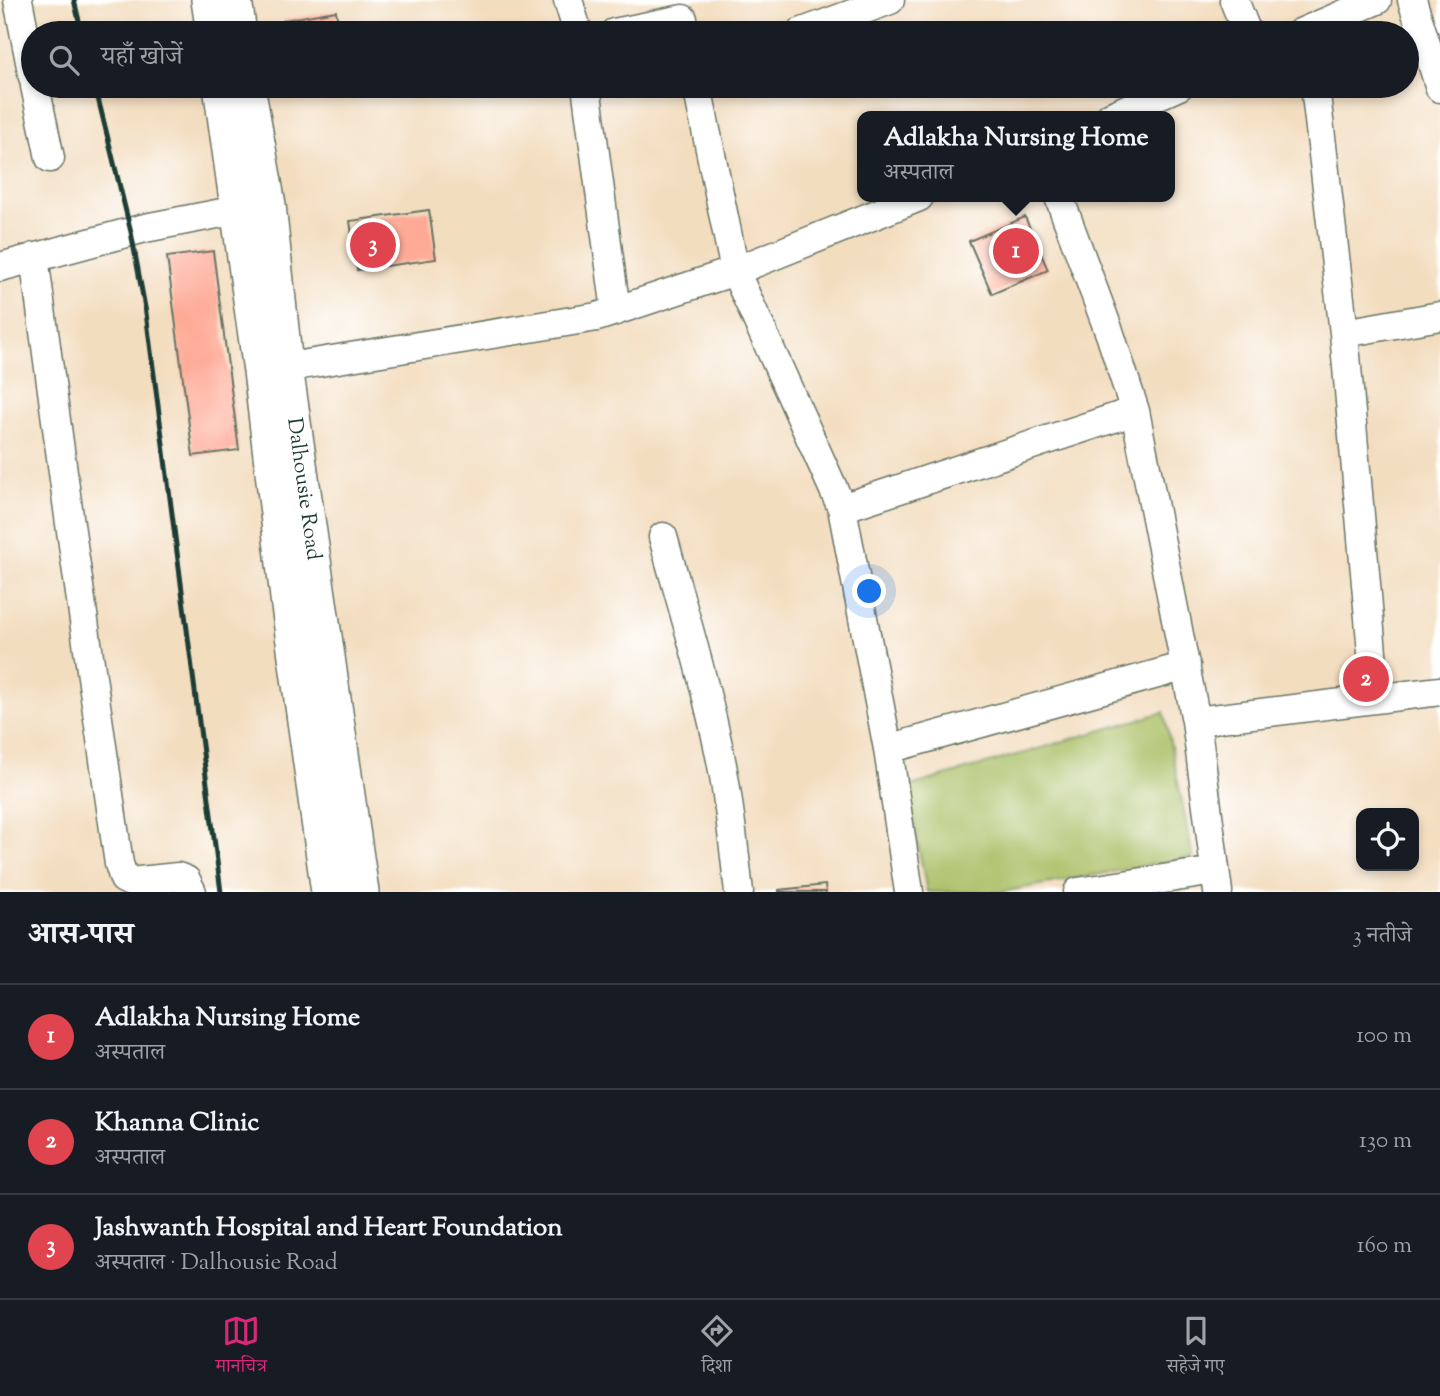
<!DOCTYPE html>
<html lang="hi">
<head>
<meta charset="utf-8">
<style>
  body { margin:0; font-family:"Sorts Mill Goudy","Noto Serif Devanagari",serif; background:#242831; color:#f1f3f6 }
  .controls { position:absolute; right:21px; bottom:21px; display:grid; overflow:hidden; border-radius:14px; box-shadow:0 4px 10px #0003 }
  .controls button { width:63px; height:63px; display:grid; place-items:center; padding:0; border:0; border-bottom:2px solid #363941; background:#171b24; color:#f1f3f6; font:35px sans-serif }
  .you { position:absolute; left:870px; top:592px; width:24px; height:24px; margin:-18px; border:5px solid #fff; border-radius:50%; background:#1a73e8; box-shadow:0 0 0 10px #1a73e833 }
  .badge { display:grid; place-items:center; width:46px; height:46px; border-radius:50%; background:#db2777; color:#fff; font-size:23px; font-weight:700 }
  .pin { position:absolute; translate:-50% -50%; border:4px solid #fff; box-shadow:0 2px 7px #0006 }
  .popup { position:absolute; left:857px; top:111px; width:318px; height:91px; box-sizing:border-box; display:grid; place-content:center; border-radius:14px; background:#171b24; filter:drop-shadow(0 2px 5px #0005); font-size:23px; white-space:nowrap; color:#9ea1a6 }
  .popup b { font-size:26px; color:#f1f3f6 }
  .popup::after { content:''; position:absolute; left:50%; top:100%; margin-left:-14px; border:14px solid transparent; border-top-color:#171b24 }
  .list { margin:0; padding:0; list-style:none }
  h2 { display:flex; justify-content:space-between; align-items:center; height:91px; margin:0; padding:0 28px; font-size:30px }
  h2 small { font-size:23px; font-weight:400; color:#9ea1a6 }
  .list li { display:grid; grid-template-columns:46px 1fr auto; gap:21px; align-items:center; box-sizing:border-box; height:105px; padding:0 28px; border-top:2px solid #363941 }
  .list b { display:block; font-size:26px; white-space:nowrap }
  .list p { margin:0; font-size:23px; white-space:nowrap; color:#9ea1a6 }
  .list em { font-size:23px; font-style:normal; color:#9ea1a6 }
  .icon { flex:none; width:38px; height:38px; fill:none; stroke:currentColor; stroke-width:2; stroke-linecap:round; stroke-linejoin:round }
  .map { position:relative; flex:none; width:1440px; height:892px; overflow:hidden }
  .search { position:absolute; background:#171b24; box-shadow:0 4px 10px #0003; left:21px; right:21px; top:21px; height:77px; display:flex; align-items:center; gap:18px; box-sizing:border-box; padding:0 24px; border-radius:38px; color:#9ea1a6; font-size:26px }
  .sheet { height:406px; background:#171b24 }
  nav { display:flex; justify-content:space-around; align-items:center; box-sizing:border-box; height:98px; border-top:2px solid #363941; background:#171b24; font-size:19px; color:#9ea1a6 }
  nav a { display:grid; justify-items:center; gap:4px }
  nav .on { color:#db2777 }
  .map>svg:first-child { display:block }
  .green { fill:#a8be62; stroke:#647e4b; stroke-width:2 }
  .building { fill:#feaa96 }
  .lines { fill:none; stroke-linecap:round; stroke-linejoin:round }
  .minor-casing { stroke:#697565; stroke-width:31 }
  .tertiary-casing { stroke:#697565; stroke-width:38 }
  .minor { stroke:#fff; stroke-width:28 }
  .tertiary { stroke:#fff; stroke-width:35 }
  .rail { stroke:#1f3d34; stroke-width:5 }
  .labels { text-anchor:middle; dominant-baseline:central; stroke-width:7; stroke-linejoin:round; paint-order:stroke }
  .street-label { font-size:21px; fill:#1f3d34; stroke:#fff }
</style>
</head>
<body>
<div class="map">
<svg width="1440" height="892" viewBox="0 0 1440 892">
  <rect width="100%" height="100%" fill="#fff"/>
  <filter id="ink" filterUnits="userSpaceOnUse"><feTurbulence type="fractalNoise" baseFrequency=".0143" numOctaves="2"/><feDisplacementMap in="SourceGraphic" scale="14" xChannelSelector="R" yChannelSelector="G"/><feConvolveMatrix kernelMatrix="1 2 1 2 8 2 1 2 1" color-interpolation-filters="sRGB"/></filter>
  <filter id="wash" filterUnits="userSpaceOnUse"><feTurbulence type="fractalNoise" baseFrequency=".00686" numOctaves="4" result="noise"/><feDisplacementMap in="SourceGraphic" scale="28" xChannelSelector="R" yChannelSelector="G"/><feGaussianBlur stdDeviation="1.57" result="paint"/><feColorMatrix in="noise" values="0 0 0 0 0 0 0 0 0 0 0 0 0 0 0 0 0 1.4 0 .05"/><feComposite in="paint" operator="in"/></filter>
  <g filter="url(#wash)">
    <rect width="100%" height="100%" fill="#f3ddbf"/>
    <!-- green -->
    <path class="green" d="M1164,712L1193,857L1002,892H927L907,787Z"/>
    <g id="blocks">
      <!-- building -->
      <path class="building" d="M336,11L340,33H286L284,20Z
        M429,210L436,259L357,270L350,221Z
        M1025,217L1048,270L992,294L969,241Z
        M213,251L239,450L193,456L167,257Z
        M825,885L826,892H779V890Z"/>
    </g>
  </g>
  <g filter="url(#ink)">
    <use href="#blocks" fill-opacity="0" stroke="#697565" stroke-width="2"/>
    <g class="lines">
      <defs>
        <path id="minor" d="M18,0L33,77
          M568,0L578,33
          M1234,0L1247,33
          M1412,0L1440,88
          M614,33L683,19
          M800,33L890,0
          M1300,33L1377,0
          M35,86L50,158
          M586,86L616,311
          M697,86L735,271L842,508
          M1315,86L1344,333L1376,698
          M1111,116L1179,86
          M1059,197L1110,334L1135,411L1196,721L1218,892
          M34,257L70,524L119,864L124,879L130,882L178,877L186,880L192,892
          M0,267L145,228L258,206
          M1344,333L1440,316
          M264,371L597,317L735,271L919,197
          M663,537C684,613 707,688 722,765C730,807 734,850 739,892
          M1196,721L1440,691
          M888,749L1186,666
          M909,892L888,749L842,508L1135,411
          M1078,892L1215,871"/>
        <path id="tertiary" d="M209,0L214,33
          M234,0L239,33
          M221,86L261,371L289,606L329,892
          M247,86L268,205L285,367L361,892"/>
      </defs>
      <!-- minor casing -->
      <use href="#minor" class="minor-casing"/>
      <!-- tertiary casing -->
      <use href="#tertiary" class="tertiary-casing"/>
      <!-- minor -->
      <use href="#minor" class="minor"/>
      <!-- tertiary -->
      <use href="#tertiary" class="tertiary"/>
      <!-- rail -->
      <path class="rail" d="M74,0L82,33
        M95,86L131,232L146,313L221,892"/>
    </g>
  </g>
  <g class="labels">
    <!-- street labels -->
    <g class="street-label">
      <text transform="translate(303 489) rotate(82)">Dalhousie Road</text>
    </g>
  </g>
</svg>
<div class="controls">
<button><svg class="icon" aria-label="locate" viewBox="0 0 24 24"><circle cx="12" cy="12" r="6"/><path d="M12 2v4M12 18v4M2 12h4M18 12h4"/></svg></button>
</div>
<div class="you"></div>
<div class="pin badge" style="left:1016px;top:251px;background:#e0444e">1</div>
<div class="popup"><b>Adlakha Nursing Home</b>अस्पताल</div>
<div class="pin badge" style="left:1366px;top:679px;background:#e0444e">2</div>
<div class="pin badge" style="left:373px;top:245px;background:#e0444e">3</div>
<div class="search"><svg class="icon" aria-label="search" viewBox="0 0 24 24"><circle cx="10" cy="10" r="6"/><path d="M15 15l6 6"/></svg>यहाँ खोजें</div>
</div>
<section class="sheet">
<h2>आस-पास<small>3 नतीजे</small></h2>
<ul class="list">
<li><span class="badge" style="background:#e0444e">1</span><div><b>Adlakha Nursing Home</b><p>अस्पताल</p></div><em>100 m</em></li>
<li><span class="badge" style="background:#e0444e">2</span><div><b>Khanna Clinic</b><p>अस्पताल</p></div><em>130 m</em></li>
<li><span class="badge" style="background:#e0444e">3</span><div><b>Jashwanth Hospital and Heart Foundation</b><p>अस्पताल · Dalhousie Road</p></div><em>160 m</em></li>
</ul>
</section>
<nav>
<a class="on"><svg class="icon" aria-label="map" viewBox="0 0 24 24"><path d="M3 6l6-2 6 2 6-2v14l-6 2-6-2-6 2zM9 4v14M15 6v14"/></svg>मानचित्र</a>
<a><svg class="icon" aria-label="directions" viewBox="0 0 24 24"><path d="M12 3l9 9-9 9-9-9zM9 14v-3h6M13 9l2 2-2 2"/></svg>दिशा</a>
<a><svg class="icon" aria-label="saved" viewBox="0 0 24 24"><path d="M7 4h10v16l-5-4-5 4z"/></svg>सहेजे गए</a>
</nav>
</body>
</html>
